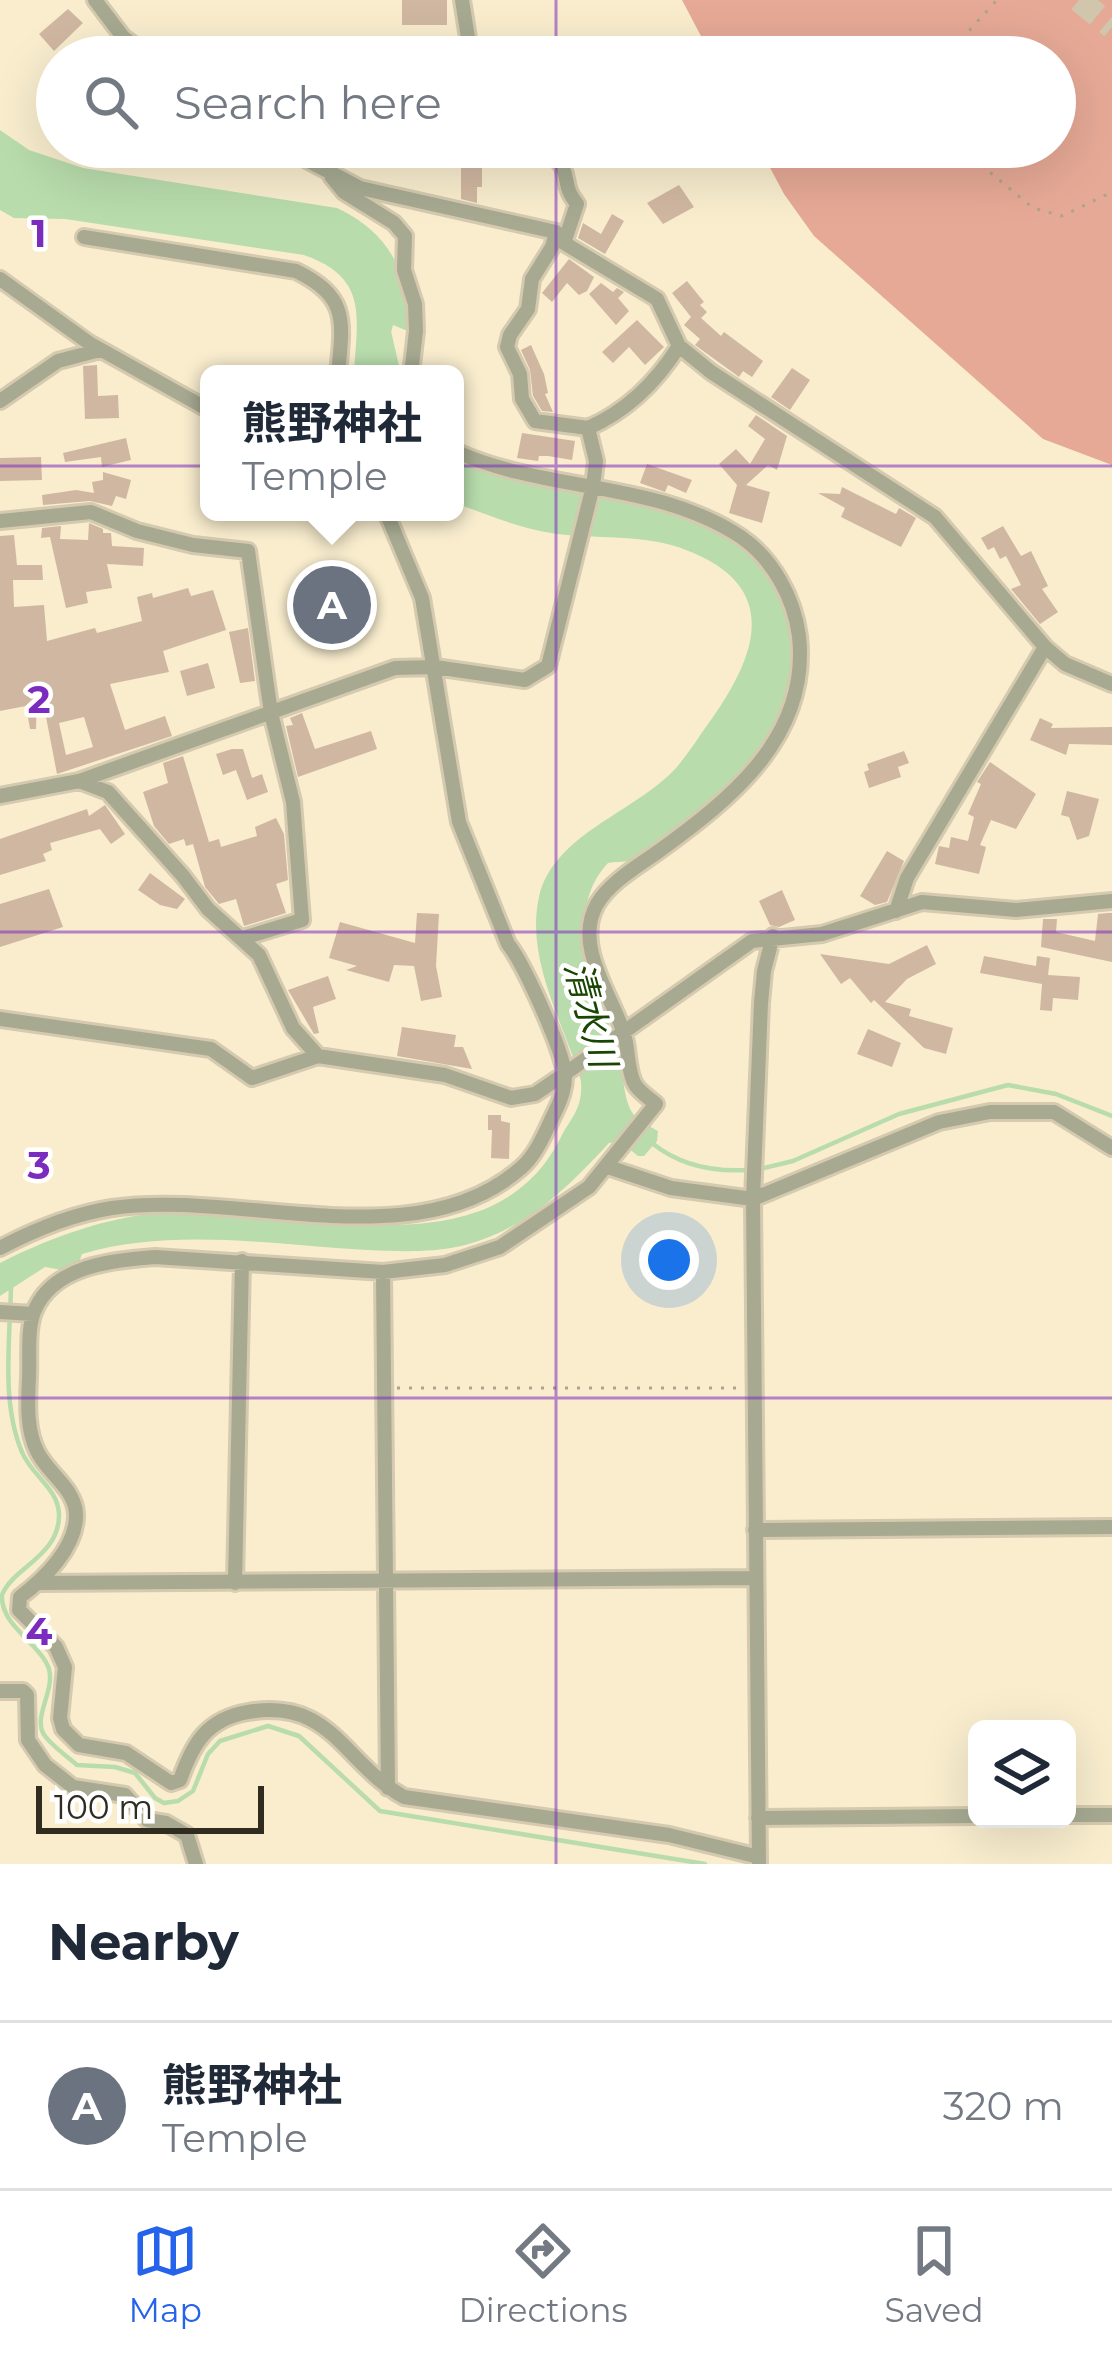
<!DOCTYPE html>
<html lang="en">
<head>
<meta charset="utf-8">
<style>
  body { margin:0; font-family:Montserrat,"Noto Sans JP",sans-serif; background:#f2f2f3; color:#1f2937 }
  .controls { position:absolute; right:36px; bottom:36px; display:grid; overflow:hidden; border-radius:18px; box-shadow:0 12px 48px #0002 }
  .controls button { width:108px; height:108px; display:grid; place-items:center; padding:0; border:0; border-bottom:3px solid #e0e1e3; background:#fff; color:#1f2937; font:60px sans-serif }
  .scale { position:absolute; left:36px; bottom:30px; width:228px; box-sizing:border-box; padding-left:12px; border:6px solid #302c20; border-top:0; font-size:33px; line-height:42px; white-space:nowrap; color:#302c20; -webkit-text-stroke:9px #fff; paint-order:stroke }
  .you { position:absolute; left:669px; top:1260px; width:42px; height:42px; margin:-30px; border:9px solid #fff; border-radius:50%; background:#1a73e8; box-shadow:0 0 0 18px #1a73e833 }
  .badge { display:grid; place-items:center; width:78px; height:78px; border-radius:50%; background:#2563eb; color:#fff; font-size:39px; font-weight:700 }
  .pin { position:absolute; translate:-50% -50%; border:6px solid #fff; box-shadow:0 3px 12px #0006 }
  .popup { position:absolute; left:200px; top:365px; width:264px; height:156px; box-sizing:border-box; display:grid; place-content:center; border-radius:18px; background:#fff; filter:drop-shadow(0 3px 9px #0005); font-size:39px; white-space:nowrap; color:#747a83 }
  .popup b { font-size:45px; color:#1f2937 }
  .popup::after { content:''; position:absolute; left:50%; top:100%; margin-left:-24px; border:24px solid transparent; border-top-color:#fff }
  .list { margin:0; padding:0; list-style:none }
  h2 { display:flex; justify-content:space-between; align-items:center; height:156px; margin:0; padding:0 48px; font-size:51px }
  h2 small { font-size:39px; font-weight:400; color:#747a83 }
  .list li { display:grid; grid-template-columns:78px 1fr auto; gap:36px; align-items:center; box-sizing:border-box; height:168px; padding:0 48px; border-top:3px solid #e0e1e3 }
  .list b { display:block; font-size:45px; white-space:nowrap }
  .list p { margin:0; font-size:39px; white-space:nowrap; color:#747a83 }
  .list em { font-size:39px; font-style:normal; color:#747a83 }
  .icon { flex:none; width:66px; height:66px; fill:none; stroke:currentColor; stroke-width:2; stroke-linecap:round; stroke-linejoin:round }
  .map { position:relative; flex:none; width:1112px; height:1864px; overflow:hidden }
  .search { position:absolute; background:#fff; box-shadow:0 12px 48px #0002; left:36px; right:36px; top:36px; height:132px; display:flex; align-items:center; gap:30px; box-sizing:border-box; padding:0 42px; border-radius:66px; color:#747a83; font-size:45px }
  .sheet { height:324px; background:#fff }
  nav { display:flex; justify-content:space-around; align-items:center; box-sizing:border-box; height:168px; border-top:3px solid #e0e1e3; background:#fff; font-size:33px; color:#747a83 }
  nav a { display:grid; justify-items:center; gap:6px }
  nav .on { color:#2563eb }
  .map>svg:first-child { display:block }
  .forest { fill:#e6a996 }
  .water { fill:#b8dcac }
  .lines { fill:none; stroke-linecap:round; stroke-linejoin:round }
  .stream { stroke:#b8dcac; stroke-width:4.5 }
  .river { stroke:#b8dcac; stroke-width:27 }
  .building { fill:#d0b7a1; fill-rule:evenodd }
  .highway-tunnel { stroke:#d1c6ab; stroke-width:24; stroke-dasharray:24 12; stroke-linecap:butt }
  .street-casing { stroke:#d5caaf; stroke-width:20 }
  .path { stroke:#ada48c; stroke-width:3; stroke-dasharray:3 9; stroke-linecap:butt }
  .street { stroke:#a7aa91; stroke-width:14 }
  .grid { fill:none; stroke:#7b2cbf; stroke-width:3; stroke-opacity:0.55 }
  .labels { text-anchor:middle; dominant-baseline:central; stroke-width:9; stroke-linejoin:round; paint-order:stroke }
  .water-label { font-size:36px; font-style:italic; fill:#194602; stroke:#fff }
  .grid-label { font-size:39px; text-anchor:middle; font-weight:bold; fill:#7b2cbf; stroke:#fff; stroke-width:9; stroke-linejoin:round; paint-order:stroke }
</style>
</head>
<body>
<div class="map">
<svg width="1112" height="1864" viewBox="0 0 1112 1864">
  <rect width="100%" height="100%" fill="#f9edce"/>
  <!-- forest -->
  <path class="forest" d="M682,0H1112V465L1043,439L814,236L784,194L759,147H1055V57H712Z"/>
  <!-- water -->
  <path class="water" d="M0,130L29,150L83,168L337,208C390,233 410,274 410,332L393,325L380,374H354C357,316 369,278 304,255L65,219L14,218L0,210Z
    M455,456C500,467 544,478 589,489C678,511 791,536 794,650C795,689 779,729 753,758C719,796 679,836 634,859C626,863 617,861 608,863C559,915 601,994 618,1051C624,1069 622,1100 634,1115C640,1121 651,1127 658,1131L657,1141L644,1156H638L621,1142L609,1143C584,1170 557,1198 526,1218C470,1253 430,1253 367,1250C275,1245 172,1227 82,1254L79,1262L62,1270L45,1267L0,1296V1263C45,1240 96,1221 147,1214C277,1197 485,1285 560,1139C571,1117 583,1110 581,1081C564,1023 525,960 539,897C553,834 636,812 676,768C688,754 698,738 708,724C757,656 783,587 686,550C645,533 594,540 551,533C518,528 486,514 455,503Z"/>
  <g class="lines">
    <!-- stream -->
    <path class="stream" d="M652,1143C679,1165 714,1172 748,1170
      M760,1169L793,1161L899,1114L1008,1085L1056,1094L1112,1116
      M11,1287C10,1340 1,1403 22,1452C31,1475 58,1488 59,1514C60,1556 12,1568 2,1595C0,1626 41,1644 49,1669C55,1690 34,1715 43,1733C49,1744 67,1756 77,1765L115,1767L135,1773L155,1798L164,1803L178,1801L193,1791L208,1754L220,1741L268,1726L299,1736L380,1811L705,1864"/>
    <!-- river -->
    <path class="river" d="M376,326L387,374"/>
  </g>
  <!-- building -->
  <path class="building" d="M402,0H447V25H402Z
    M68,9L83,23L54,51L39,34Z
    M461,156H482V187H477V203L461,199Z
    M679,185L694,207L663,224L647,203Z
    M612,214L624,221L605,254L578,238L583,223L601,234Z
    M569,259L594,277L587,291L579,295L567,283L552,302L542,293Z
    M687,281L704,302L700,305L707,312L701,318L721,336L724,332L763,361L752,377L743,371L739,377L695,345L700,339L684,325L691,317L672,293Z
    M601,283L613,292L617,288L624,292L618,298L629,311L616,325L589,294Z
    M637,320L664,347L645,365L629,347L613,363L602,352Z
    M531,345L544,374L548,393L545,394L553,412L542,411L533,396L530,370L521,350Z
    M97,365L98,396L118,395L119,418L85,419L83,366Z
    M792,368L810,380L790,410L771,397Z
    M756,415L787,436L777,470L768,465L746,485L770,492L762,523L729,513L737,485L719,464L736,449L750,464L765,439L748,426Z
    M522,433L575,441L572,460L548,456H539L538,461L517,458Z
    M126,438L131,460L102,467L101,457L65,462L63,453Z
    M41,457L42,480L0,481V458Z
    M647,464L692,480L686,493L668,485L665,492L640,483Z
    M103,472L131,480L126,499L116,496L112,506L90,501L43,505L42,495L76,490L94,493L92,482L103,480Z
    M842,487L896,514L899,508L916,518L901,547L841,517L845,508L818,493L840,494Z
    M89,523L103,529V533H111L112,546L144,548L143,566L107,564L112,588L86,592L88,603L66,608L50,537L41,538L42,528L61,526L60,539L88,540Z
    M1003,526L1021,556L1031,551L1048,586L1042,589L1058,612L1040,624L1011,589L1021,585L1006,556L1000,559L994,547L988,550L981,538Z
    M14,535L17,565H42L43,580H13L14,607L44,605L47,641L95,628L97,633L142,621L137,597L152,593L153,598L188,588L191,596L213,590L226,630L163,651L169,672L110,684L125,730L165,716L172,736L57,774L41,691L37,692L36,729H30L26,706L0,711V536ZM84,717L93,747L66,755L59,723Z
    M248,628L255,681L240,683L229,632Z
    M208,663L215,688L187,696L180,671Z
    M302,713L315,749L371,731L377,749L298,777L286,726L293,725L290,718Z
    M1040,718L1053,724L1051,728L1112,727V745L1069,744L1066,755L1030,740Z
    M232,749H243L252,778L262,774L268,792L247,800L236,770L223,775L216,754Z
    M904,751L909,763L898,767L901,777L869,788L864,772L869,770L867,764Z
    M183,756L209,842L219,839L221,847L257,836L255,827L276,818L284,834L288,880L276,884L286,913L244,926L236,899L219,904L205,887L193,844L186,846L184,839L169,844L154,826L143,792L168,783L163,763Z
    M990,762L1036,794L1016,829L991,820L980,845L986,847L979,874L935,864L939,846L949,848L951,837L968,841L974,817L968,814L981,784L977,782Z
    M1067,791L1099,799L1089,836L1077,840L1069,817L1061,815Z
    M105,805L125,834L111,844L100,829L50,843L52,850L43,854L46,861L0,875V839L87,809L89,816Z
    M887,851L904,861L887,902L875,905L860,896Z
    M150,873L185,899L177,909L160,905L138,890Z
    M49,889L63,927L0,947V904Z
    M782,890L795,920L779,927L770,925L759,901Z
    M417,913L439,914L436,966L442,997L421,1001L414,966L394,965L389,982L346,970L357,966L329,958L340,922L415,943Z
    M1108,913H1112V962L1041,947L1043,919H1057L1056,932L1095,941L1098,914Z
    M927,945L936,964L907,979L885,1002L911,1009L909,1016L953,1028L946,1054L924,1048L874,1000L871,1003L850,978L841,984L820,954L889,964Z
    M984,956L1036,966L1037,956L1050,958L1048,975L1080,977L1078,1000L1053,998L1052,1011L1040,1010L1042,984L980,973Z
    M328,976L336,999L313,1007L319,1033L314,1034L288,990Z
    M402,1027L456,1035L454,1047H463L472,1069L397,1056Z
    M868,1029L901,1043L892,1067L857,1054Z
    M488,1115H501V1121L510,1123L509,1159L491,1158L492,1130H488Z"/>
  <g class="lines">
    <!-- highway-tunnel -->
    <path class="highway-tunnel" d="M1079,0L1112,27"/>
    <defs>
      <path id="street" d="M95,0L123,37L150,57
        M462,0L471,57
        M282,147L360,188L556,232L564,243L657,299L679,346L711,372L935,517L1045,647L1065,664L1112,684
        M542,147C548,153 560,160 563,168C569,184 564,187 577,204L564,243
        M331,176L344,192L394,223L405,236L404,270L415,304L416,331L411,374
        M556,232L552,247L532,279L528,309L510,335L507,347L520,374L522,399L535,421L588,428
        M84,237L296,271C349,297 343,321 338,374
        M0,279L89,343L209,410
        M0,401L58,361L100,350
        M455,451C546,493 655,480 741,537C773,559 794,598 799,636C810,736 732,798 659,851C638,866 610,882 597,904C573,946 612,995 624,1034C629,1049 627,1073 636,1086C641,1093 650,1099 656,1104L589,1187L500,1247L445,1265L383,1272L155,1257C112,1260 52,1266 34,1312C27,1330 30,1358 29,1377C28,1401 26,1429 37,1451C47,1473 75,1488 76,1514C77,1547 44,1579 20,1597L19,1610L56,1647L65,1667L60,1718L63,1729L79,1745L126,1753L171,1783L180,1780C193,1743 207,1719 248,1712C332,1698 342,1762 404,1797L669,1835L759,1857
        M0,521L91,512L137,531L193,545L248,551L271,713L293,802L302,920L243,938
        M79,781L108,792L183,876L208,909L259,955L293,1028L318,1056L445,1075L511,1098L535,1094L566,1073L752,941L822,934L922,902L1016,910L1112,901
        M0,796L79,781L395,668L435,667L525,680L548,666L593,486L596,461L588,428C627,411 657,381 679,346
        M896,911L907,878L1045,647
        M0,1019L211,1049L252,1078L318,1056
        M608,1167L671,1188L753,1199L939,1122L990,1112H1054L1112,1148
        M0,1248C34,1230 73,1214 112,1208C239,1189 417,1261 522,1167C537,1154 546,1130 555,1112C560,1102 565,1089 565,1077C566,1056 523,962 508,944L459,822L422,598L386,512
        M383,1272L388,1788
        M0,1312L33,1314
        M755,1530L1112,1527
        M39,1583L755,1578
        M235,1583L242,1261
        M0,1691H23L27,1695L28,1740L45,1765L73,1787L125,1795L147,1820L166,1823L187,1835L196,1864
        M1067,1815H1112
        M758,1818L977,1816
        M759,1864L753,1199L761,1003L764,971L773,936"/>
    </defs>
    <!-- street casing -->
    <use href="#street" class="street-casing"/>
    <!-- path -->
    <path class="path" d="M945,57L997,0
      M966,147L969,155L1033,208L1062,216L1112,192
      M397,1388H741"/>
    <!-- street -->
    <use href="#street" class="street"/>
  </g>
  <!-- grid -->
  <path class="grid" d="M556,0V57M556,147V1864M0,466H1112M0,932H1112M0,1398H1112"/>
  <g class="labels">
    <!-- water labels -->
    <g class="water-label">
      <text transform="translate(591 1014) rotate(75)">清水川</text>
    </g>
  </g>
  <g class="grid-label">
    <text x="39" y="247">1</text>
    <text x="39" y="713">2</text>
    <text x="39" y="1179">3</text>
    <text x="39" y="1645">4</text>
  </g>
</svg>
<div class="controls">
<button><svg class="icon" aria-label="layers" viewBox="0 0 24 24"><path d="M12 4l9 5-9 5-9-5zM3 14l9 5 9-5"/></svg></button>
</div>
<div class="scale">100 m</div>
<div class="you"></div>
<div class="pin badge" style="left:332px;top:605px;background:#6b7280">A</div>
<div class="popup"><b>熊野神社</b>Temple</div>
<div class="search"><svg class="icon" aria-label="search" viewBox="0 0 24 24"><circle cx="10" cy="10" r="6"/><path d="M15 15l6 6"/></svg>Search here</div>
</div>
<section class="sheet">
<h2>Nearby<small></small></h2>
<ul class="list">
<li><span class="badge" style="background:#6b7280">A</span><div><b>熊野神社</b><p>Temple</p></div><em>320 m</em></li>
</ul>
</section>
<nav>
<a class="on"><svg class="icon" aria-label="map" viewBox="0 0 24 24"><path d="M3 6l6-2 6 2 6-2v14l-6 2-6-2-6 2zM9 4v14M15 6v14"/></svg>Map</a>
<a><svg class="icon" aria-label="directions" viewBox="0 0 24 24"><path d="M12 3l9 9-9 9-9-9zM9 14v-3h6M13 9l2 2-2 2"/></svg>Directions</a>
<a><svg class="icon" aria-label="saved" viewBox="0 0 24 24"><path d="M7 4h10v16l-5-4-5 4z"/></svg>Saved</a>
</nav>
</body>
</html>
